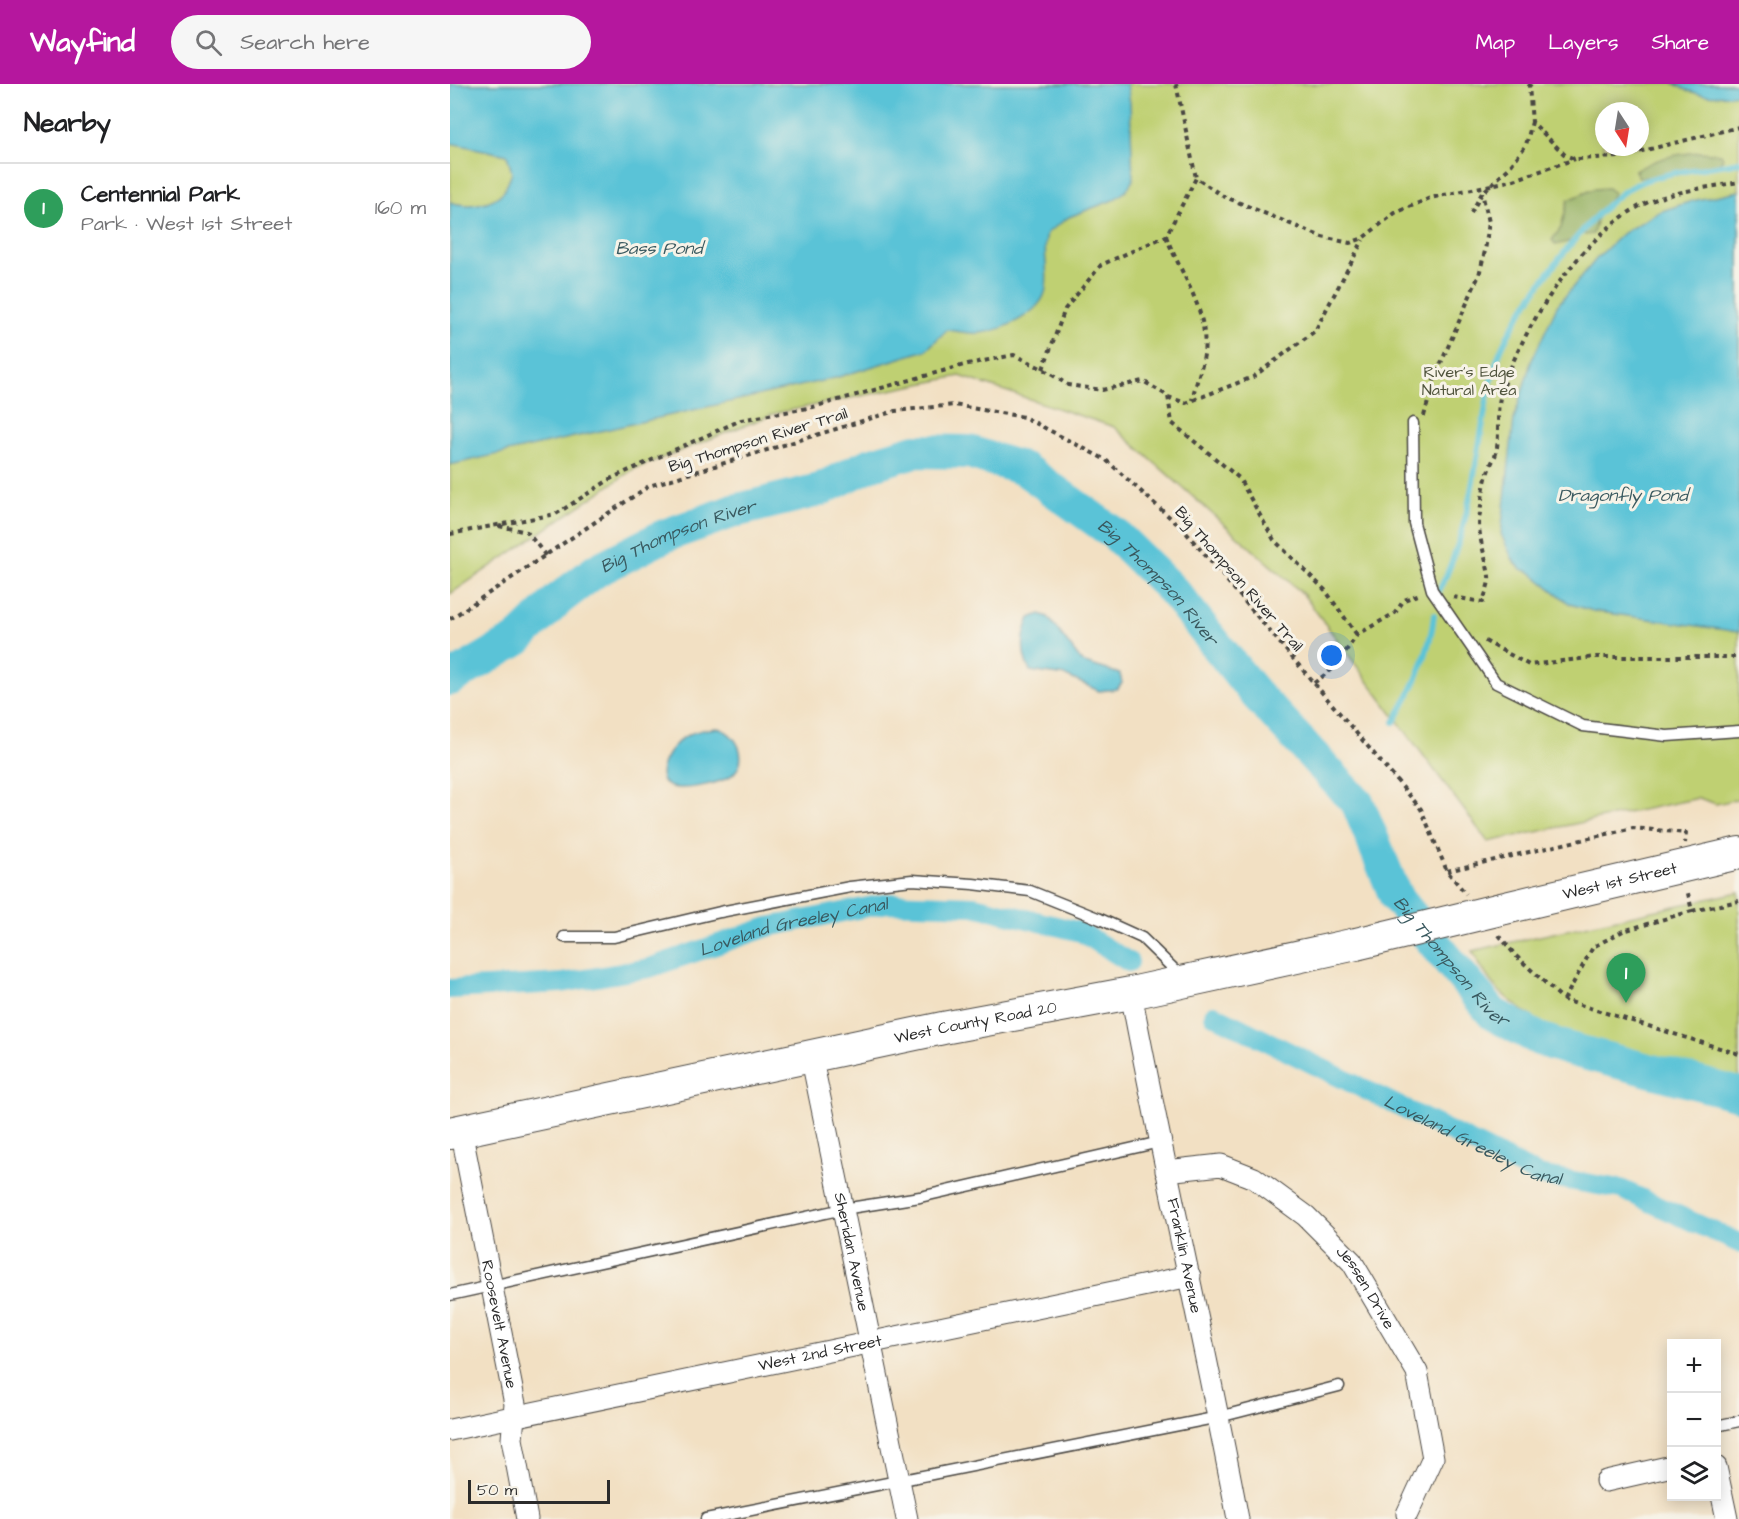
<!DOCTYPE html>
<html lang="en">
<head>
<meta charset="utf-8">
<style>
  body { margin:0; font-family:"Architects Daughter",sans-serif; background:#f6f6f6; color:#202124 }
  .controls { position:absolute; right:18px; bottom:18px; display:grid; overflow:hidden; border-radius:0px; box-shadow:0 3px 15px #0003 }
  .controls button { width:54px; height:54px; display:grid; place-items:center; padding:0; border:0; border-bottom:2px solid #e0e0e0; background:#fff; color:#202124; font:30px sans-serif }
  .compass { position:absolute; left:1145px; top:18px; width:54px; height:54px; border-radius:50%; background:#fff; box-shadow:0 3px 15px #0003; rotate:168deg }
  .scale { position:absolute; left:18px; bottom:15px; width:142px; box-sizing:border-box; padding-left:6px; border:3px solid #2b2b2b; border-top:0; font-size:16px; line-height:21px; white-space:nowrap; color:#2b2b2b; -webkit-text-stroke:4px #f7f3e8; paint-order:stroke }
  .you { position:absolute; left:882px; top:572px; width:21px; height:21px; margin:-15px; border:4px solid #fff; border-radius:50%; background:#1a73e8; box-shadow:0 0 0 9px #1a73e833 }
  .badge { display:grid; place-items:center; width:39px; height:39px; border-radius:50%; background:#b5179e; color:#fff; font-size:20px; font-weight:700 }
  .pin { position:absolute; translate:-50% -50px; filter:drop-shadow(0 2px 3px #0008) }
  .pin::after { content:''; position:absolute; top:32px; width:21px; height:18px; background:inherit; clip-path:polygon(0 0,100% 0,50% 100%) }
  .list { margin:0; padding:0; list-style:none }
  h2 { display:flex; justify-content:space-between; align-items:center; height:78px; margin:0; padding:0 24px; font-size:26px }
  h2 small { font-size:20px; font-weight:400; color:#757577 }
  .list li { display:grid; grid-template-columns:39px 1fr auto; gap:18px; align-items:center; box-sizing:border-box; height:90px; padding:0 24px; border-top:2px solid #e0e0e0 }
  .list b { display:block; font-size:22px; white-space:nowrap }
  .list p { margin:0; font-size:20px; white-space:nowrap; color:#757577 }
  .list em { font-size:20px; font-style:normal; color:#757577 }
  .icon { flex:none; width:33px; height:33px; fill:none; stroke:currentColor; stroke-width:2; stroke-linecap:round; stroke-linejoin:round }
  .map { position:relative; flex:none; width:1289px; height:1435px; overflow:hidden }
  header { display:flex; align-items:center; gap:36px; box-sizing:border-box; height:84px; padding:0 30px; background:#b5179e; color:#fff }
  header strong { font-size:28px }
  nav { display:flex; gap:33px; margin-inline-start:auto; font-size:21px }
  .search { width:420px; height:54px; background:#f6f6f6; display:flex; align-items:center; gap:15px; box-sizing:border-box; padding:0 21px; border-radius:33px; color:#757577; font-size:22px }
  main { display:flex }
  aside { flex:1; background:#fff }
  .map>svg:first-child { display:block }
  .green { fill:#bfd072; stroke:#757e4e; stroke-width:1.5; fill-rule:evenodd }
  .forest { fill:#97b264; stroke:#616e48; stroke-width:1.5 }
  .water { fill:#5ac3d7; stroke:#427781; stroke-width:1.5 }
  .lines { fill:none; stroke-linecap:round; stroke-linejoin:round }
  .stream { stroke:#5ac3d7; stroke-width:6 }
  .canal { stroke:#5ac3d7; stroke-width:20 }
  .river { stroke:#5ac3d7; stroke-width:34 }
  .lane-casing { stroke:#494642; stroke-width:13 }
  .street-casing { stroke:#494642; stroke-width:23 }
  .secondary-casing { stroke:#494642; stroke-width:34 }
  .path { stroke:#494642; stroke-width:4; stroke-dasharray:4.5 4.5; stroke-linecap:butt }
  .lane { stroke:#fff; stroke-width:10 }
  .street { stroke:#fff; stroke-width:21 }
  .secondary { stroke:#fff; stroke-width:32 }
  .secondary-bridge-casing { stroke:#494642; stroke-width:34; stroke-linecap:butt }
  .secondary-bridge { stroke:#fff; stroke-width:32 }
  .labels { text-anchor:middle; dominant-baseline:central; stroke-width:6; stroke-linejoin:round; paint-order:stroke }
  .park-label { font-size:16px; fill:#50543d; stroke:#f7f3e8 }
  .street-label { font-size:16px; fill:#2b2b2b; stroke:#f7f3e8 }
  .water-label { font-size:18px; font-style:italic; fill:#39595f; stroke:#f7f3e8 }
</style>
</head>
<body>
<header>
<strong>Wayfind</strong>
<div class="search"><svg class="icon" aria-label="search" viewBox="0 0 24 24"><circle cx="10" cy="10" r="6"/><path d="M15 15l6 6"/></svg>Search here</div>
<nav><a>Map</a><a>Layers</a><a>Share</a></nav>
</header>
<main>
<aside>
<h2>Nearby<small></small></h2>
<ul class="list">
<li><span class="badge" style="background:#2e9e5b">1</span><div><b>Centennial Park</b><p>Park · West 1st Street</p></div><em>160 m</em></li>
</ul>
</aside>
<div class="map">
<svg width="1289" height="1435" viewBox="0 0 1289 1435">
  <rect width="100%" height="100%" fill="#f7f3e8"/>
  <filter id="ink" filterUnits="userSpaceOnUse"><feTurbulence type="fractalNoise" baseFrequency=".0167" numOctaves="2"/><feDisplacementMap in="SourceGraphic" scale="12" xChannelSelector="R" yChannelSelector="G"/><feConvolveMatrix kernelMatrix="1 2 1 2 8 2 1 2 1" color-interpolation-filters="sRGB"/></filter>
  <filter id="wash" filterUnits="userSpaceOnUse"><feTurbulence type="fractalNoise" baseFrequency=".008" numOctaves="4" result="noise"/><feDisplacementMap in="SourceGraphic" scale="24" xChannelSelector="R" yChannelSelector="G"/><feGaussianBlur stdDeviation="1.35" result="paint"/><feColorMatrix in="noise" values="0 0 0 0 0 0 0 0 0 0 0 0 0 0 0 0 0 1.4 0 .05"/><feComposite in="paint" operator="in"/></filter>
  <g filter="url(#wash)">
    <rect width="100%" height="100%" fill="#f2e0c3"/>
    <!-- green -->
    <path class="green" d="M0,0H1289V715L1266,720L1249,714L1038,758L853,510L664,343L510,292L326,329L184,385L0,510ZM1154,27H1190V63H1154Z
      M1289,808V1005C1204,983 1113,968 1047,905C1037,895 1029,879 1022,867Z"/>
    <!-- forest -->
    <path class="forest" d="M1250,68L1271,70L1273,74L1269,80C1246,87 1213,96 1189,93L1185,87C1206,74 1225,70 1250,68Z
      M1158,104L1164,109L1147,134L1143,150L1135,151L1132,148L1121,157L1106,161L1102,156L1111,144L1118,116L1144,105Z"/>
    <!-- water -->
    <path class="water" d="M0,0H677L680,19L683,96L676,107L663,116L619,133L597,149C592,168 599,184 596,204C593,229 552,247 530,249C520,250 508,247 497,246L476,266L385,294L0,381V118C16,124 42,121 54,107C57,102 59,95 62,89L57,71L0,59Z
      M1225,0H1289V10C1265,13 1246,13 1225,0Z
      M1289,107V548L1143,527L1120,520L1080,488L1071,485L1063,476L1051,450L1064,335L1081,278L1107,222L1147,174L1173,149L1209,128L1242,117Z
      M590,530L598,533L632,578L670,590L672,599L667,605L649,607L616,592L580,587C571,570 572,551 580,534Z
      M268,644C289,650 301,679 279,693C267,700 244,704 230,704C193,704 219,661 236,652C246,646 257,645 268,644Z"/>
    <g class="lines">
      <!-- stream -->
      <path class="stream" d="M988,509C1019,450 1025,381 1037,316C1040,297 1047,272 1056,255C1078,213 1145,119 1187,100C1208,89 1263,83 1289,78
        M944,638C964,605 980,570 984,531"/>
      <!-- canal -->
      <g class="canal">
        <path d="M0,595L3,594"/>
        <path id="s1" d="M0,905L112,899L199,884L318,843L438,819L524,822L631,848L679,878"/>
        <path id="s2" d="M764,931L1088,1091L1171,1105L1289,1159"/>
      </g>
      <!-- river -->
      <path class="river" id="s3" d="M0,595L68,555L109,515L147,486L214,452L284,427L369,406L419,381L465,367L519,368L574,385L665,450L724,508L803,607L908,720L946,813L1043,930L1089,955L1119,965L1289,1010"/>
    </g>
  </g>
  <g filter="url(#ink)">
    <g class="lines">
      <defs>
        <path id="lane" d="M963,339L964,439L982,506L1046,599L1133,642L1217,652L1289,647
          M114,853H164L270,828L400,803L462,796L523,800L580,807L650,835L692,854L732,893
          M0,1211L393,1125L470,1113L710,1058
          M1266,1342L1289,1337
          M256,1435L769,1333L889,1302"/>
        <g id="street">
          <path id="s4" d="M681,909C714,1085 755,1259 788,1435"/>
          <path id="s5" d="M361,971L457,1435"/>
          <path id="s6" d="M11,1046L65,1320L62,1355L77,1435"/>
          <path id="s7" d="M716,1087L771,1081L804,1094L856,1132L902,1178L967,1288L983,1374L957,1430"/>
          <path id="s8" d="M0,1346L740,1192"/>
          <path d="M1266,1383L1277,1435"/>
          <path d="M1156,1397L1222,1382"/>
        </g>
        <g id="secondary">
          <path id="s9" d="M1051,825L1289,769"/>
          <path id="s10" d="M0,1049L493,944L681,909L906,860"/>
        </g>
      </defs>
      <!-- lane casing -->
      <use href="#lane" class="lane-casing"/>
      <!-- street casing -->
      <use href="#street" class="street-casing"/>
      <!-- secondary casing -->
      <use href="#secondary" class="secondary-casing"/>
      <!-- path -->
      <path class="path" d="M726,0L746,94
        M1081,0L1079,2L1082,38L1115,71L1125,75L1168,73L1289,43
        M1021,129L1032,109L1059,84L1076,61L1082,38
        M716,152C731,191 759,226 754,270C752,285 745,301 742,316
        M593,285L615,225L651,181L716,152L746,94L773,112L872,153L900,159L913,154L945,129L980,114L1064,96L1125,75
        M718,313L736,319L803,293L865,247L913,156
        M974,332L985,293L1029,191L1035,167L1039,138L1032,109
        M49,442L77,448L96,472
        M0,450L106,430L162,394L291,336L363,323L518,280L564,271L593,285L618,301L652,306L693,297L718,312L722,339L789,394L824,456L875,506L907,551
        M1003,513L1033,518C1035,510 1040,499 1039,492C1036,472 1026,450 1030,429C1032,415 1034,398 1039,385C1041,379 1045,374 1046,369C1050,351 1046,331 1050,314C1068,249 1130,152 1192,121C1221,107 1257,104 1289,98
        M0,535L199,402L445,327L504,321L574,333L656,376L733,445L971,725L997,787L1016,810
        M1035,557L1079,581L1146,573H1289
        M864,599L885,583L907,551L945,529L954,516L970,510
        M997,787L1183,744L1236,749L1235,759
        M1242,827L1289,817
        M1049,851L1065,871L1114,916L1289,970
        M1114,916L1143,863L1173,847L1242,827L1237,805"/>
      <!-- lane -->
      <use href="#lane" class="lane"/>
      <!-- street -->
      <use href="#street" class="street"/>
      <!-- secondary -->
      <use href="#secondary" class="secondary"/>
      <defs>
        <path id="secondary-bridge" d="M906,860L1051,825"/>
      </defs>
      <!-- secondary-bridge casing -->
      <use href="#secondary-bridge" class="secondary-bridge-casing"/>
      <!-- secondary-bridge -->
      <use href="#secondary-bridge" class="secondary-bridge"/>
    </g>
  </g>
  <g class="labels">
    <!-- park labels -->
    <g class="park-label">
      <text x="1019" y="288">River's Edge<tspan x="1019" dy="18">Natural Area</tspan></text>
    </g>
    <!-- street labels -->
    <g class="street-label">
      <text transform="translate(308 356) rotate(-17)">Big Thompson River Trail</text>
      <text transform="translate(789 495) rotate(49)">Big Thompson River Trail</text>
      <text stroke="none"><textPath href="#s9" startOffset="122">West 1st Street</textPath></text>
      <text stroke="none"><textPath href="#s10" startOffset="537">West County Road 20</textPath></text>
      <text stroke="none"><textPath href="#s5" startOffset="201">Sheridan Avenue</textPath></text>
      <text stroke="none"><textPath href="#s4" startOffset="268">Franklin Avenue</textPath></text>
      <text stroke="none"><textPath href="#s7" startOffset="249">Jessen Drive</textPath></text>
      <text stroke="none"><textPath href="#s6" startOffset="198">Roosevelt Avenue</textPath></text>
      <text stroke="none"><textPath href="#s8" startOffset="378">West 2nd Street</textPath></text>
    </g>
    <!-- water labels -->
    <g class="water-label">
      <text x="209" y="164">Bass Pond</text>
      <text x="1173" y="411">Dragonfly Pond</text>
      <text stroke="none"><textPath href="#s3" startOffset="272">Big Thompson River</textPath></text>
      <text stroke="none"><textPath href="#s3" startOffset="813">Big Thompson River</textPath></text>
      <text stroke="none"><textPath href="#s1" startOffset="351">Loveland Greeley Canal</textPath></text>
      <text stroke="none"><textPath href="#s3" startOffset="1298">Big Thompson River</textPath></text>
      <text stroke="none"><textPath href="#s2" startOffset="288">Loveland Greeley Canal</textPath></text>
    </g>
  </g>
</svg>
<div class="controls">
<button>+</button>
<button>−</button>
<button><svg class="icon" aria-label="layers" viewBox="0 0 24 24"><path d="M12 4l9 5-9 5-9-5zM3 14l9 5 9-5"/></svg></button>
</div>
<svg class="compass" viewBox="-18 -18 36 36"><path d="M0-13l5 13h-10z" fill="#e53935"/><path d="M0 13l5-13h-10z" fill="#757577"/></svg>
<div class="scale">50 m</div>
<div class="you"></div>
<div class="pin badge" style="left:1176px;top:919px;background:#2e9e5b">1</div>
</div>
</main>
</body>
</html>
